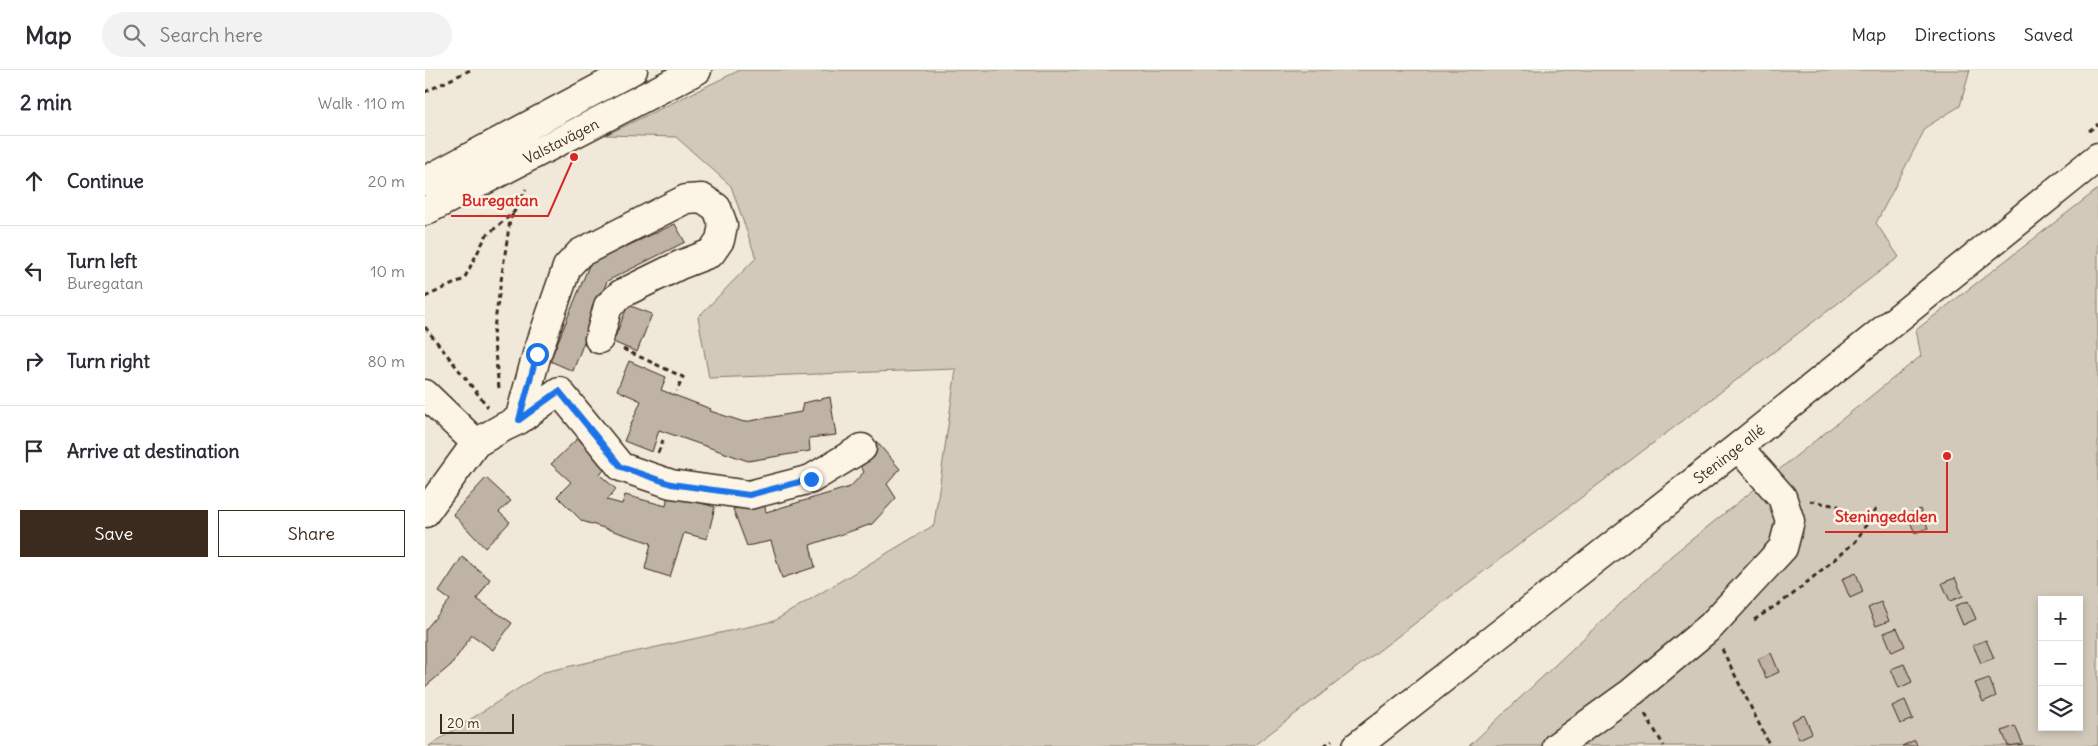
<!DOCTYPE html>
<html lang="en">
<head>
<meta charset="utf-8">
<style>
  body { margin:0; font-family:Delius,sans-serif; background:#f2f2f3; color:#2b2b33 }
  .controls { position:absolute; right:15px; bottom:15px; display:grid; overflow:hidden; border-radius:0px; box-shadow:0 2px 8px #0003 }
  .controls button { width:45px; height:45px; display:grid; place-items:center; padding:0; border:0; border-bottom:1px solid #e1e1e2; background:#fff; color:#2b2b33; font:25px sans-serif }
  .scale { position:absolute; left:15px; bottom:12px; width:74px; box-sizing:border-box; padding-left:5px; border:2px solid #3b2a1e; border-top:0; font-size:14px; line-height:18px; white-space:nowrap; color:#3b2a1e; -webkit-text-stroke:4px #fcf5e5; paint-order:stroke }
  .stop { position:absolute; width:15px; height:15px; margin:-11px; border:4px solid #1a73e8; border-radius:50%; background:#fff }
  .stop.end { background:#1a73e8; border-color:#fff; box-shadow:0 1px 5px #0008 }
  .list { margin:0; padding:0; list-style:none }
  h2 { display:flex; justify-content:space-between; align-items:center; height:65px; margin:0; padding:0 20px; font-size:21px }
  h2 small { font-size:16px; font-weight:400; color:#7c7c81 }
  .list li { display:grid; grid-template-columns:32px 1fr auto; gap:15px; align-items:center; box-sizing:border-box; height:90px; padding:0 20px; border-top:1px solid #e1e1e2 }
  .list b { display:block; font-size:19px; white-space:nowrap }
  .list p { margin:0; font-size:16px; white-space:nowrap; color:#7c7c81 }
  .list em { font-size:16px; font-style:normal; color:#7c7c81 }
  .actions { display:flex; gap:10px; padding:15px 20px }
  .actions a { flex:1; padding:11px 0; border:1px solid #3b2a1e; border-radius:0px; text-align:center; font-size:18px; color:#3b2a1e }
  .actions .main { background:#3b2a1e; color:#fff }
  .icon { flex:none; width:28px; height:28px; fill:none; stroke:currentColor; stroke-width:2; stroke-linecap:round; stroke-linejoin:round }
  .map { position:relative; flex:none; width:1673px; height:676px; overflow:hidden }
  header { display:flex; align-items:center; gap:30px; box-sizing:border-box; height:70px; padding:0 25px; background:#fff; border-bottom:1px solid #e1e1e2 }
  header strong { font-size:24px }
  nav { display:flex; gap:28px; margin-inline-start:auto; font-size:18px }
  .search { width:350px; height:45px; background:#f2f2f3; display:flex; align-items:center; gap:12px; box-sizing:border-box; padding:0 18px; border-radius:28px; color:#7c7c81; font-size:19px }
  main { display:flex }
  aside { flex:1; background:#fff }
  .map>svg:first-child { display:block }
  .green { fill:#d2c9ba; stroke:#867a6c; fill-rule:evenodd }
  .building { fill:#beb3a4; stroke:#3b2a1e }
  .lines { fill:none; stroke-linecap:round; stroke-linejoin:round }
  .minor-casing { stroke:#3b2a1e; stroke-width:31 }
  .path { stroke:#3b2a1e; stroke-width:3; stroke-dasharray:5 4; stroke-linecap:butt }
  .minor { stroke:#fcf5e5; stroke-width:28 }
  .route { stroke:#1a73e8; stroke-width:6 }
  .labels { text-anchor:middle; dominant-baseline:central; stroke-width:5; stroke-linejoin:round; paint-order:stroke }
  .street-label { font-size:15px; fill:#3b2a1e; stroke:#fcf5e5 }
  .leader { fill:none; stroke:#d62828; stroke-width:2 }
  .callout-dot { fill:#d62828; stroke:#fcf5e5; stroke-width:2 }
  .callout-label { font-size:16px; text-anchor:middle; font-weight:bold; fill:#d62828; stroke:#fcf5e5; stroke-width:5; stroke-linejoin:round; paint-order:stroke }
</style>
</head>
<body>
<header>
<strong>Map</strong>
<div class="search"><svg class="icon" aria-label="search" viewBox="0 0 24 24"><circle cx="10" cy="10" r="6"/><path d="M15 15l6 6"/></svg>Search here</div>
<nav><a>Map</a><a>Directions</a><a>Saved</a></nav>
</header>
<main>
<aside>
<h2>2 min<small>Walk · 110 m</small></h2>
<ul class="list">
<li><svg class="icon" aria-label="ahead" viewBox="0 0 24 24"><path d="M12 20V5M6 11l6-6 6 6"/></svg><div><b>Continue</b></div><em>20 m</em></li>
<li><svg class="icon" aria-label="left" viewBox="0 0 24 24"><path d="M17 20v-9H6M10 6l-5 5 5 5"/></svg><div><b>Turn left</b><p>Buregatan</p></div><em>10 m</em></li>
<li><svg class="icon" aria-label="right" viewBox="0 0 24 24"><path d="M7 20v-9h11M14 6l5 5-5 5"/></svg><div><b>Turn right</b></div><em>80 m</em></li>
<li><svg class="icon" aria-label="arrive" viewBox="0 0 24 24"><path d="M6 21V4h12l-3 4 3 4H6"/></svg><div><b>Arrive at destination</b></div></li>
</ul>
<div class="actions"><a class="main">Save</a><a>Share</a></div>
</aside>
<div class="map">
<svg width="1673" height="676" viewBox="0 0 1673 676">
  <rect width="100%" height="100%" fill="#f0e9d9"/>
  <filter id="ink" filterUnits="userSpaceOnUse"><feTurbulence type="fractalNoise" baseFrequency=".02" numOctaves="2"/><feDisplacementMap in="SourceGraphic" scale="10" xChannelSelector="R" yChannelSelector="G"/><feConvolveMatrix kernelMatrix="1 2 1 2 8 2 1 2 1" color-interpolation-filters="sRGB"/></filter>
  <g filter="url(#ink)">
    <!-- green -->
    <path class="green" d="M315,0H1545L1535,36L1501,57L1451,153L1474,187L828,676H4L119,602L349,551L509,455L531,299L284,308L273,247L331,188L306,116L251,67L181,65Z
      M1673,119V676H1044L1246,486L1496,286L1491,260ZM1617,530H1654V657H1617Z"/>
    <!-- building -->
    <path class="building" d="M250,154L260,172L182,211L148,301L125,291L165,193Z
      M203,235L227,244L212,282L188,272Z
      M204,291L241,307L236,320L286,339L285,341L319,352L376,342L378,333L405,327L411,365L384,368L385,381L323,391L234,360L227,382L199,371L216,331L192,320Z
      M153,368L180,398L175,405L191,419L182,430L197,434L200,425L241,436L243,424L290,437L282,469L259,463L245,507L220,499L226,473L157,451L132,426L146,412L126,394Z
      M451,371L475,399L462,414L471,428L447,454L385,475L390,497L357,508L346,471L322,476L308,439L339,433L341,442L425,417L439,402L433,392Z
      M61,408L86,431L74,442L85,452L60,478L28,444Z
      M1495,439L1503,458L1490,463L1482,445Z
      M37,487L65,509L52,529L87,553L68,580L47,565L26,595L0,617V560L25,530L14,522Z
      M1431,503L1438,522L1425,528L1417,509Z
      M1530,508L1538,526L1525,531L1517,513Z
      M1543,531L1551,549L1538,555L1530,536Z
      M1456,532L1464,551L1451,556L1443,538Z
      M1472,558L1480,576L1467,582L1459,563Z
      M1561,570L1569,588L1556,593L1548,575Z
      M1346,583L1354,602L1341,608L1333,589Z
      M1479,594L1487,612L1474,618L1466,599Z
      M1564,608L1571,626L1558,632L1550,613Z
      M1480,630L1488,649L1475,654L1467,636Z
      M1379,645L1387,663L1374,669L1366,651Z
      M1590,656L1598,674L1583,676L1577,661Z
      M1490,670L1492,676H1477Z"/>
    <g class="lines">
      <defs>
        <path id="minor" d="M0,111L208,0
          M0,141L272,0
          M0,324L51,373
          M94,350L112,284L142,197L155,183L261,129L277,128L292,138L298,155L295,170L286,183L255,195L196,224L183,236L174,269
          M0,443L51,373L79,357L94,350L134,321L196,397L246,414L324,425L386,409L437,378
          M932,676L1313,377L1673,87
          M1132,676L1207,622L1286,556L1358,478L1365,451L1357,427L1313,377"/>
      </defs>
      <!-- minor casing -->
      <use href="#minor" class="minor-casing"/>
      <!-- path -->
      <path class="path" d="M0,22L45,0
        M1664,61L1673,54
        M0,227L39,209L61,166L89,142L101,119
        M0,257L63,337
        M198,279L258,307L252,321
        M74,318L68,265L85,150L89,142
        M233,383L238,370
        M1385,431L1413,436L1441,455
        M1329,550L1367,525L1431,471L1452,437
        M1297,579L1345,676
        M1220,644L1239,676
        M899,676L907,670"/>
      <!-- minor -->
      <use href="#minor" class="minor"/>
    </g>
  </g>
  <g class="lines" filter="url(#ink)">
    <!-- route -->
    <path class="route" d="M112,284L94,350L134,321L196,397L246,414L324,425L386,409"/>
  </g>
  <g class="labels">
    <!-- street labels -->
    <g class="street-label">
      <text transform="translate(136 71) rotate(-27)">Valstavägen</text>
      <text transform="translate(1304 384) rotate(-38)">Steninge allé</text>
    </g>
  </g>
  <!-- callouts -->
  <path class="leader" d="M149 87L123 146H26M1522 386L1522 462H1400"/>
  <g class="callout-dot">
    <circle cx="149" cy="87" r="5"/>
    <circle cx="1522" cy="386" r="5"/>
  </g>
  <g class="callout-label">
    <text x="75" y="136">Buregatan</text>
    <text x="1461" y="452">Steningedalen</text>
  </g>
</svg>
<div class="controls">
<button>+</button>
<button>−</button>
<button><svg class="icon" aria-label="layers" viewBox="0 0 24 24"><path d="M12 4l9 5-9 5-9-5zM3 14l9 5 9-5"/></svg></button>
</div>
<div class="scale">20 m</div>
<div class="stop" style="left:112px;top:284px"></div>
<div class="stop end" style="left:386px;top:409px"></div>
</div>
</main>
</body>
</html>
